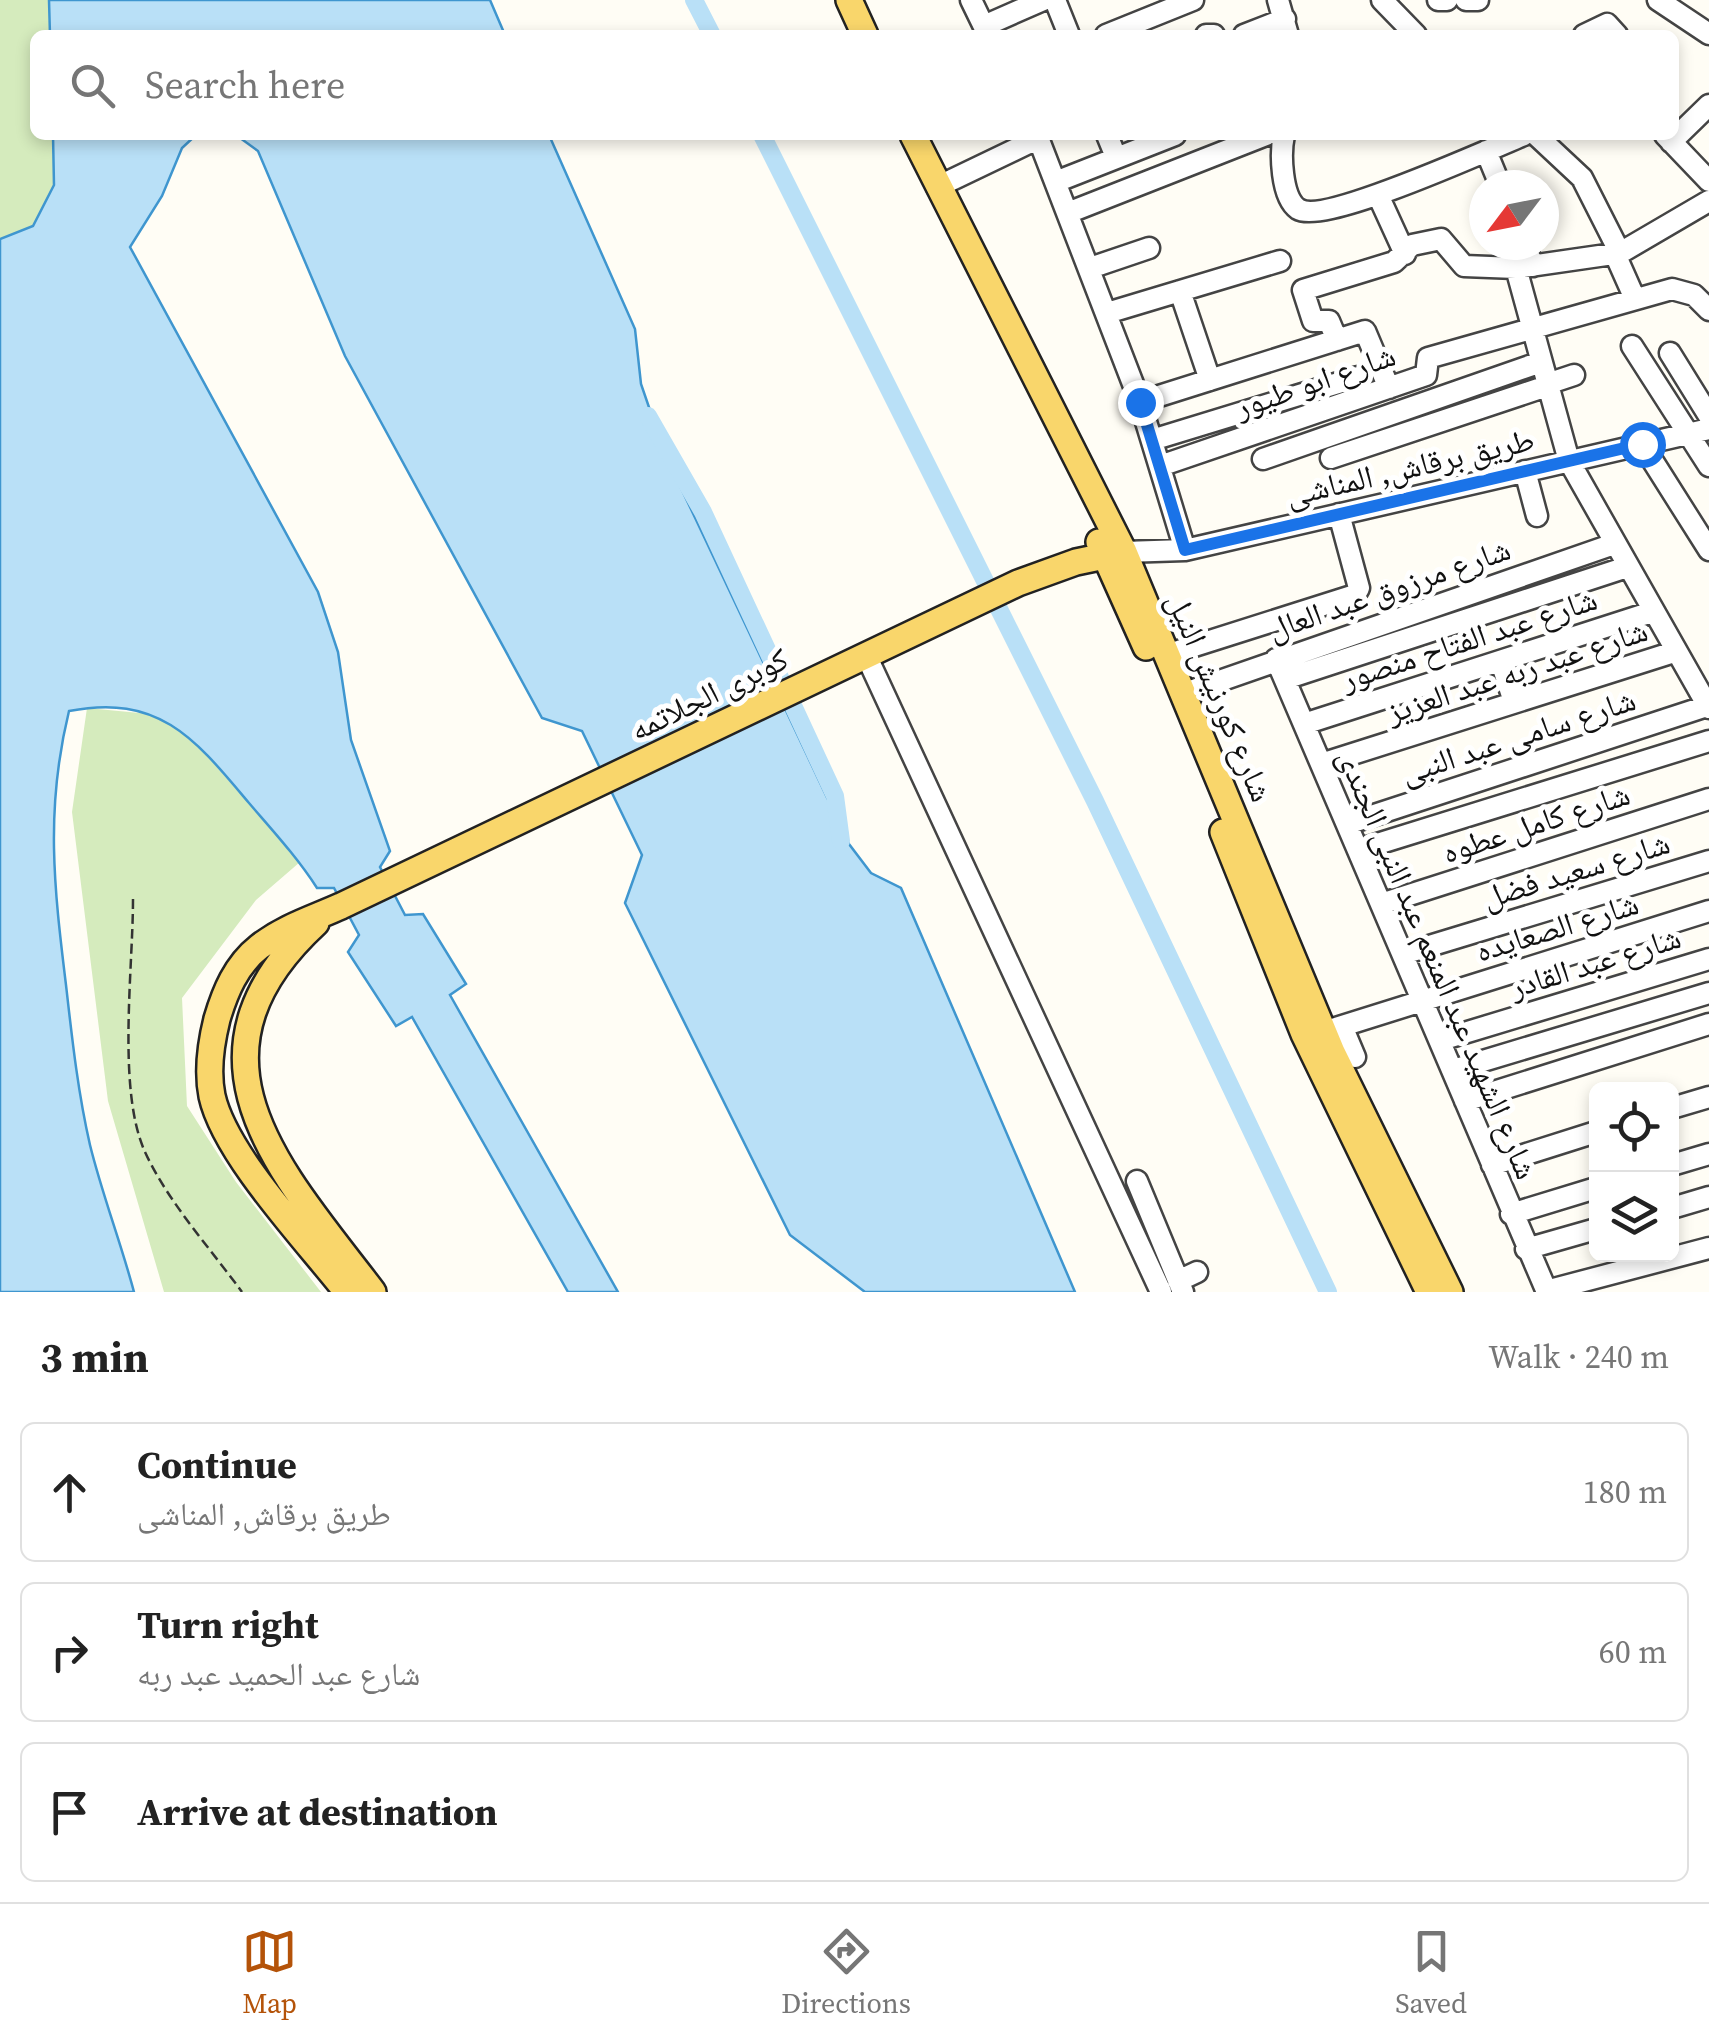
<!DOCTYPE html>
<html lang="en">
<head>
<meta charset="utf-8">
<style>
  body { margin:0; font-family:"Source Serif 4","Noto Naskh Arabic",serif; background:#f6f6f6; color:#222 }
  .controls { position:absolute; right:30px; bottom:30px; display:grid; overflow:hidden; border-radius:15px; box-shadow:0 5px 15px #0003 }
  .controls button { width:90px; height:90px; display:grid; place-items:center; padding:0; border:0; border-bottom:2px solid #e0e0e0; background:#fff; color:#222; font:50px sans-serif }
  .compass { position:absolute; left:1469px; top:170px; width:90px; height:90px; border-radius:50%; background:#fff; box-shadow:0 5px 15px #0003; rotate:238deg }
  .stop { position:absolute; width:30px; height:30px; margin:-22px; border:8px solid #1a73e8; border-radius:50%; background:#fff }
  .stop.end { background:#1a73e8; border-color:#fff; box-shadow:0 2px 10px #0008 }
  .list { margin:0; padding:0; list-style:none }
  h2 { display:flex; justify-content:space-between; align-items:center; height:130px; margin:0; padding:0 40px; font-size:42px }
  h2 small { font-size:32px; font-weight:400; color:#767676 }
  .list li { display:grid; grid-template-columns:65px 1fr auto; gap:30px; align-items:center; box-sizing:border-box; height:140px; margin:0 20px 20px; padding:0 20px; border:2px solid #e0e0e0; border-radius:15px }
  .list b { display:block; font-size:38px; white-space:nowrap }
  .list p { margin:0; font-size:32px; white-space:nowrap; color:#767676 }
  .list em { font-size:32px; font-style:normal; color:#767676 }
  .icon { flex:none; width:55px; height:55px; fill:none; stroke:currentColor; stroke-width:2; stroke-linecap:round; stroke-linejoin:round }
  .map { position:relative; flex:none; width:1709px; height:1292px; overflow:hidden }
  .search { position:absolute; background:#fff; box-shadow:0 5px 15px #0003; left:30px; right:30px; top:30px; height:110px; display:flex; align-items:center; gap:25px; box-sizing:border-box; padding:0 35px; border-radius:15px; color:#767676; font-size:38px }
  .sheet { height:610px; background:#fff }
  nav { display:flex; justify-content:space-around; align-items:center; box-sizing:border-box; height:140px; border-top:2px solid #e0e0e0; background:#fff; font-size:28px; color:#767676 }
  nav a { display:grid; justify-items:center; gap:5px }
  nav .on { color:#b45309 }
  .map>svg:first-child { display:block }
  .green { fill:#d5ebbd }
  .water { fill:#b9e0f7; stroke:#3f96cf; stroke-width:2.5 }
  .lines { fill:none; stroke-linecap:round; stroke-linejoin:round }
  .canal { stroke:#b9e0f7; stroke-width:18 }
  .minor-casing { stroke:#444; stroke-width:25 }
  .major-casing { stroke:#222; stroke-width:30 }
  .path { stroke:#333; stroke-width:2.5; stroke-dasharray:10 5; stroke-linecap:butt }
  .minor { stroke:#fff; stroke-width:20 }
  .major { stroke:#f9d66b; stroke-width:25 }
  .route { stroke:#1a73e8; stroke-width:12 }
  .labels { text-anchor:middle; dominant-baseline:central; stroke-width:10; stroke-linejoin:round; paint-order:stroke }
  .street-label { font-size:32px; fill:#111; stroke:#fff }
</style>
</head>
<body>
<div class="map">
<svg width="1709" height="1292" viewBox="0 0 1709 1292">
  <rect width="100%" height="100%" fill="#fffdf5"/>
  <!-- green -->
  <path class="green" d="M0,0H49L50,35H35V135H53L54,185L33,226L0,239Z
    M87,708L150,714L188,734L300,862L256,900L182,998L187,1106L236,1182L321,1292H164L108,1101L72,812Z"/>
  <!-- water -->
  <path class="water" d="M49,0H490L505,35H50Z
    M53,135H196L182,148L162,196L130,247L318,592L338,652L351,740L390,851L380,867L405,915L423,914L466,984L450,995L618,1292H568L412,1017L396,1026L348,952L359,935L334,888H317C297,857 273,831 249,803C196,740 160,693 69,711C45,809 54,887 66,985C72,1038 78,1093 90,1145C102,1194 121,1243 134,1292H0V239L33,226L54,185Z
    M236,135H549L635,329L641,384L665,454L849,844L871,873L901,888L1075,1292H865L790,1235L625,903L642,855L582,731L542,718L345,356L258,151Z"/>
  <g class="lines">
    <!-- canal -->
    <path class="canal" d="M694,0L712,35
      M762,135L1095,801L1328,1292
      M648,416L703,512L835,796L841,841"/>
    <defs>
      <path id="minor" d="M971,0L988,35
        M1055,0L1069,35
        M1278,0L1288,35
        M1382,0L1416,35
        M1438,0H1447
        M1466,0H1478
        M1658,0L1709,34
        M984,26L1043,0
        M1106,35L1193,0
        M1206,35H1214
        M1244,35L1285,19
        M1584,35L1607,24L1617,35
        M1037,135L1140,402L1185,550
        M1107,135L1116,157
        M1284,135C1280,153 1281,197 1298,209C1324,225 1490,149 1524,135
        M1536,135L1582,178L1620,253
        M1665,135L1709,181
        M1671,142L1709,105
        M1486,151L1500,185
        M1058,181L1175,135
        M937,187L1039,138
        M1378,195L1405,254
        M1709,201L1620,253L1516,268L1569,461L1709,708
        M1070,212L1266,135
        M1525,245L1533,266
        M1615,254L1635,299
        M1090,268L1149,248
        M1180,291L1210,380
        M1107,313L1280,261
        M1337,340L1329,321H1313L1303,290L1394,262L1412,245L1441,239L1464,266L1516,268
        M1632,346L1709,466
        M1670,353L1709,416
        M1547,384L1574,375
        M1140,402L1365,331L1389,388
        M1152,440L1358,377
        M1642,444L1709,550
        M1331,458L1547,386
        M1263,459L1541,362
        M1160,466L1426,375L1428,358L1672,289L1694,295L1709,310
        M1525,471L1537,516
        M1124,552L1185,550L1709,429
        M1169,654L1355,595L1359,588L1339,514
        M866,655L1161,1292
        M1276,659L1547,1292
        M1504,671L1514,702
        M1285,679L1627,567
        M1185,693L1614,544
        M1304,724L1652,612
        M1321,764L1674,652
        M1347,824L1707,706
        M1358,850L1709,741
        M1381,904L1709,799
        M1403,954L1709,861
        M1342,1026L1355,1057
        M1323,1032L1709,911
        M1441,1040L1709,959
        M1453,1070L1709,993
        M1465,1101L1709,1024
        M1672,1108L1709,1097
        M1492,1165L1596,1132
        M1672,1165L1709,1154
        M1137,1181L1183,1292
        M1672,1208L1709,1197
        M1511,1214L1596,1188
        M1526,1249L1596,1229
        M1178,1281L1197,1272
        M1546,1291L1709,1248"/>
      <path id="major" d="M849,0L865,35
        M913,135L1124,552L1332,1052L1450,1292
        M1099,542L1146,647
        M1223,832L1304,1034L1429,1292
        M316,923C170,1058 281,1171 373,1292
        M347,1292C308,1242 225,1155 212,1096C207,1071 211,1043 217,1019C225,992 236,965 259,947C285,927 312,919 341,906L1018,583L1076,562L1124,552"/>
    </defs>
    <!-- minor casing -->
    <use href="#minor" class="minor-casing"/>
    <!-- major casing -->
    <use href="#major" class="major-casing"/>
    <!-- path -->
    <path class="path" d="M133,899C133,970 117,1090 145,1152C168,1202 210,1248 242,1292"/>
    <!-- minor -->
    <use href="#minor" class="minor"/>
    <!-- major -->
    <use href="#major" class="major"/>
  </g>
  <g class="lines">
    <!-- route -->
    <path class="route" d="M1140,402L1185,550L1642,444"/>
  </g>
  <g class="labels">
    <!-- street labels -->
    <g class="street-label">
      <text transform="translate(1315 381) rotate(-19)">شارع ابو طيور</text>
      <text transform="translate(1410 467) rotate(-13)">طريق برقاش, المناشى</text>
      <text transform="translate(1389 589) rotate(-19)">شارع مرزوق عبد العال</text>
      <text transform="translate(1469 639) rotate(-18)">شارع عبد الفتاح منصور</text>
      <text transform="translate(1517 671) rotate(-18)">شارع عبد ربه عبد العزيز</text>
      <text transform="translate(709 694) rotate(-26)">كوبرى الجلاتمه</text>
      <text transform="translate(1220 697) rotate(67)">شارع كورنيش النيل</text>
      <text transform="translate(1518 736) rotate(-18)">شارع سامى عبد النبى</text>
      <text transform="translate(1536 823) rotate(-18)">شارع كامل عطوه</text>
      <text transform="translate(1576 870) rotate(-17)">شارع سعيد فضل</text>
      <text transform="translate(1557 927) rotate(-17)">شارع الصعايده</text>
      <text transform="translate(1595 962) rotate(-17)">شارع عبد القادر</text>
      <text transform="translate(1438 964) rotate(67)">شارع الشهيد عبد المنعم عبد النبى الجندى</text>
    </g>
  </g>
</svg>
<div class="controls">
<button><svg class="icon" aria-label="locate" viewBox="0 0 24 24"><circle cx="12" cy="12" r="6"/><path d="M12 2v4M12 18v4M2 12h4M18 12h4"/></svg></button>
<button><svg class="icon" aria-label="layers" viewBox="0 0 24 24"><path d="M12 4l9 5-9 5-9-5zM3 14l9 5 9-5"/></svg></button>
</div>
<svg class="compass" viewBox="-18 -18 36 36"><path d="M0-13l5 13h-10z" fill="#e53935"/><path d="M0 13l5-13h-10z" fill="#767676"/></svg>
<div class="stop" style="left:1642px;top:444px"></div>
<div class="stop end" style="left:1140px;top:402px"></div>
<div class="search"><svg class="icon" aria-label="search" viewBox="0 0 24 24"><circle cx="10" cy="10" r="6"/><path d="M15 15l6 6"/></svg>Search here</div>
</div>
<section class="sheet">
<h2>3 min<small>Walk · 240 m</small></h2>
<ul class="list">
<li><svg class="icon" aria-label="ahead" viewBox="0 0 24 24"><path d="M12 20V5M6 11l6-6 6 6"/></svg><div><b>Continue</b><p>طريق برقاش, المناشى</p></div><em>180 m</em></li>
<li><svg class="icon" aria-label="right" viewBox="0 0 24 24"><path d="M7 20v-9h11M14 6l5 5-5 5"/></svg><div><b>Turn right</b><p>شارع عبد الحميد عبد ربه</p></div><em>60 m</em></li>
<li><svg class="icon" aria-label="arrive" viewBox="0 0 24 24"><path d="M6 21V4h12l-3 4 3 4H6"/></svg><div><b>Arrive at destination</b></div></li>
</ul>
</section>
<nav>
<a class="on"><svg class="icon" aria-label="map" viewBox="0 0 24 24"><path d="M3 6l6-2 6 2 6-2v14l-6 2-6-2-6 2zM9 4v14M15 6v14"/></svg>Map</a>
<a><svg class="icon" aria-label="directions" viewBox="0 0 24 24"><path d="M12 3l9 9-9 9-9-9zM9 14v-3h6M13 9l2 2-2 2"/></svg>Directions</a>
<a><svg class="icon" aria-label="saved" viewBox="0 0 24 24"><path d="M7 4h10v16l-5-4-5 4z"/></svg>Saved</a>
</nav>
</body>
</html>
